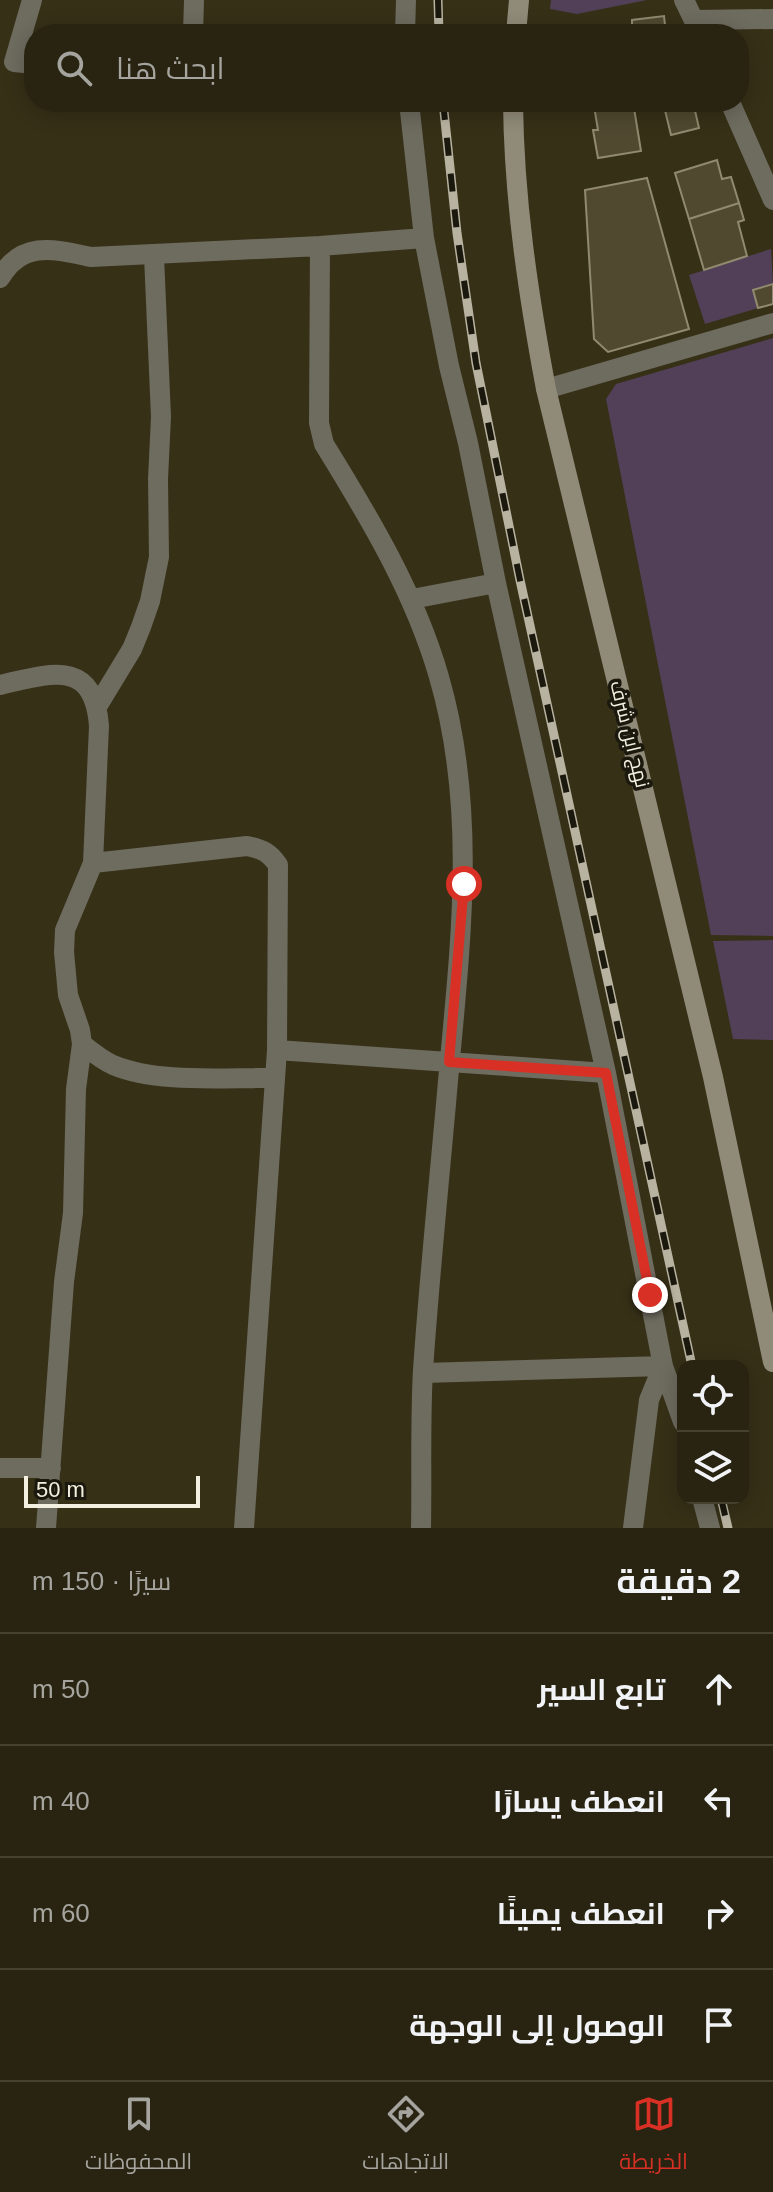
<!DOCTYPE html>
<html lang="ar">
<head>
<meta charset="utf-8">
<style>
  body { margin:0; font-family:Helvetica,Cairo,sans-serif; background:#34301f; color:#f1f3f6; direction:rtl }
  .controls { position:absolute; right:24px; bottom:24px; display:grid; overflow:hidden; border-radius:16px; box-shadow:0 4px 20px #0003 }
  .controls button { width:72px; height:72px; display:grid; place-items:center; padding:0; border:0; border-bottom:2px solid #444131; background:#282411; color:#f1f3f6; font:40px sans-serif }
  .scale { position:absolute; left:24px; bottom:20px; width:176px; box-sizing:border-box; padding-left:8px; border:4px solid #f4f0e1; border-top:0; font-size:22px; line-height:28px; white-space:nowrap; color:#f4f0e1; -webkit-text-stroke:6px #1b180d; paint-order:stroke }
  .stop { position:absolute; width:24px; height:24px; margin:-18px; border:6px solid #d93025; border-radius:50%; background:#fff }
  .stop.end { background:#d93025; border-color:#fff; box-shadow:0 2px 8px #0008 }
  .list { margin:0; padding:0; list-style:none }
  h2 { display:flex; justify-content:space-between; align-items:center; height:104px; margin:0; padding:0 32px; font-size:34px }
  h2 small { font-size:26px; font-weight:400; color:#a5a49f }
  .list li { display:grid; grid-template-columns:52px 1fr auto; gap:24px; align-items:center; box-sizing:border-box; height:112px; padding:0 32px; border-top:2px solid #444131 }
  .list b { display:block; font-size:30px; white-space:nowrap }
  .list em { font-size:26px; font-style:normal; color:#a5a49f }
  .icon { flex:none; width:44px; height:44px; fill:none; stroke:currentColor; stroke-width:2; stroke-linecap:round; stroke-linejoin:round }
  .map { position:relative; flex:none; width:773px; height:1528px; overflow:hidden; direction:ltr }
  .search { position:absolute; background:#282411; box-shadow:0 4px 20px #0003; left:24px; right:24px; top:24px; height:88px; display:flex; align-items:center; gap:20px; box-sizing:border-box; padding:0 28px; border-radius:32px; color:#a5a49f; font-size:30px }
  .sheet { height:552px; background:#282411 }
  nav { display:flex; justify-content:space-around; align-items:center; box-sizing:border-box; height:112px; border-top:2px solid #444131; background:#282411; font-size:22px; color:#a5a49f }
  nav a { display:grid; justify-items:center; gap:4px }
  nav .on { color:#d93025 }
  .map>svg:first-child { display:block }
  .green { fill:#524058 }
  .building { fill:#504930; stroke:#918a6f; stroke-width:2 }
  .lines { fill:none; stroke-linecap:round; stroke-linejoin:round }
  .minor { stroke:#6e6b5f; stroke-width:20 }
  .secondary { stroke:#908b79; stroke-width:20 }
  .rail-casing { stroke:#b8b3a1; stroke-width:9 }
  .rail { stroke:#1b180d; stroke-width:6; stroke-dasharray:18; stroke-linecap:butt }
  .route { stroke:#d93025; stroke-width:10 }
  .labels { text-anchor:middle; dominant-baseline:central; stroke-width:7; stroke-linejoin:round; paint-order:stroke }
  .street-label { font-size:20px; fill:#f4f0e1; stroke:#1b180d }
</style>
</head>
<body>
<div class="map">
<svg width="773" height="1528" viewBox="0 0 773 1528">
  <rect width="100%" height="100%" fill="#363017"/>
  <!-- green -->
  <path class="green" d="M551,0H647L577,14L550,9Z
    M771,249L773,284L753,290L758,308L705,324L689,275Z
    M773,338V936L711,935L606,399L616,384Z
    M773,940V1040L733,1039L713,941Z"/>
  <!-- building -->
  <path class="building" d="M664,16L666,34H597L632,28V20Z
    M616,102H633L641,151L598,158L593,130H598L594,106Z
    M663,102H693L699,128L671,135Z
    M717,160L722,179L731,177L739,203L689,219L675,173Z
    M647,178L689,329L608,352L594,339L585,190Z
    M739,203L744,220L738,222L747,256L704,270L689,219Z
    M773,284V304L758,308L753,290Z"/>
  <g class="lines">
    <!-- minor -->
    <path class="minor" d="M32,0L14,62L34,64
      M684,0L700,33
      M694,20L773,19
      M193,34L194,0
      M405,34L406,0
      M409,102L424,238L449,366L468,443L496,583L606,1073L663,1366L649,1400L633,1528
      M730,102L773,200
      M320,246L424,238
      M0,278C22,240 54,249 91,257L320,246L319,423L324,444C369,517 415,593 439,677C480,818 458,961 446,1104C438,1193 429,1282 423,1370C420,1423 422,1476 421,1528
      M546,389L773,323
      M412,599L496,583
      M0,685C48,674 94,657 99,726L93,863L65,930L64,952L68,995L80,1030L82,1044L76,1089L73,1213L64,1282L46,1528
      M98,705L132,649L141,627L150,601L159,557L158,479L161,417L154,256
      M93,863L247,846C262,849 269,852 278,865L277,1050L244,1528
      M82,1044C92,1052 102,1060 113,1065C158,1084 227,1077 275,1078
      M277,1050L606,1073
      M423,1373L663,1366L683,1422
      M0,1468H51
      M702,1498L710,1528"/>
    <!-- secondary -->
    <path class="secondary" d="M516,34L519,0
      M513,102C514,199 528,293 546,389L713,1077L773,1362"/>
    <defs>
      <path id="rail" d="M438,0L439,34
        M443,102L457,233L476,363L520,580L692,1366
        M721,1498L728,1528"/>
    </defs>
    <!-- rail casing -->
    <use href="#rail" class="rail-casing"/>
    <!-- rail -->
    <use href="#rail" class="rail"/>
  </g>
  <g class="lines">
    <!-- route -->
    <path class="route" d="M464,884L449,1062L606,1073L650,1295"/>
  </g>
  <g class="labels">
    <!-- street labels -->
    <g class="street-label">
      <text transform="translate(630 734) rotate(76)">نهج ابن شرف</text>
    </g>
  </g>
</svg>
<div class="controls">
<button><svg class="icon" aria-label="locate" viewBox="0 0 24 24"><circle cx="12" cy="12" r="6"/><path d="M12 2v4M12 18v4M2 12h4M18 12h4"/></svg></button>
<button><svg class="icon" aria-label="layers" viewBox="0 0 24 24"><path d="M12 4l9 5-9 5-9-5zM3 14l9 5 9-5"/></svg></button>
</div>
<div class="scale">50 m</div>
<div class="stop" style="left:464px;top:884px"></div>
<div class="stop end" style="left:650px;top:1295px"></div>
<div class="search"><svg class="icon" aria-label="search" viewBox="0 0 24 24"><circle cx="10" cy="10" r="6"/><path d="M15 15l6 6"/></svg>ابحث هنا</div>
</div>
<section class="sheet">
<h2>2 دقيقة<small>سيرًا · 150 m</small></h2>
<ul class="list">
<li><svg class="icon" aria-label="ahead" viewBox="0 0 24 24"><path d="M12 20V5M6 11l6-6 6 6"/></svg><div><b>تابع السير</b></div><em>50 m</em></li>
<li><svg class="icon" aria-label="left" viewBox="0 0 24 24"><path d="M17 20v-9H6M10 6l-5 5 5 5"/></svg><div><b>انعطف يسارًا</b></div><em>40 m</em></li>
<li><svg class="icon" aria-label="right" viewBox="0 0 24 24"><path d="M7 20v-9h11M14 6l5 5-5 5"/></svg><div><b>انعطف يمينًا</b></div><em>60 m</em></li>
<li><svg class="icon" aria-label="arrive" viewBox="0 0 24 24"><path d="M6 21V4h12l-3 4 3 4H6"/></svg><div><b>الوصول إلى الوجهة</b></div></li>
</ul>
</section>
<nav>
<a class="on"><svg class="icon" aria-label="map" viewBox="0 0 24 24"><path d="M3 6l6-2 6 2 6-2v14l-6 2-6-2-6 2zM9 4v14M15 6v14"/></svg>الخريطة</a>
<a><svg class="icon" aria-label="directions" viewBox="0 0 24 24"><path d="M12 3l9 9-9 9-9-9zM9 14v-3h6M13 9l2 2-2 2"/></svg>الاتجاهات</a>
<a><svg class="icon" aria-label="saved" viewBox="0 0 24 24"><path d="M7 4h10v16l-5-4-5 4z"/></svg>المحفوظات</a>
</nav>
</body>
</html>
